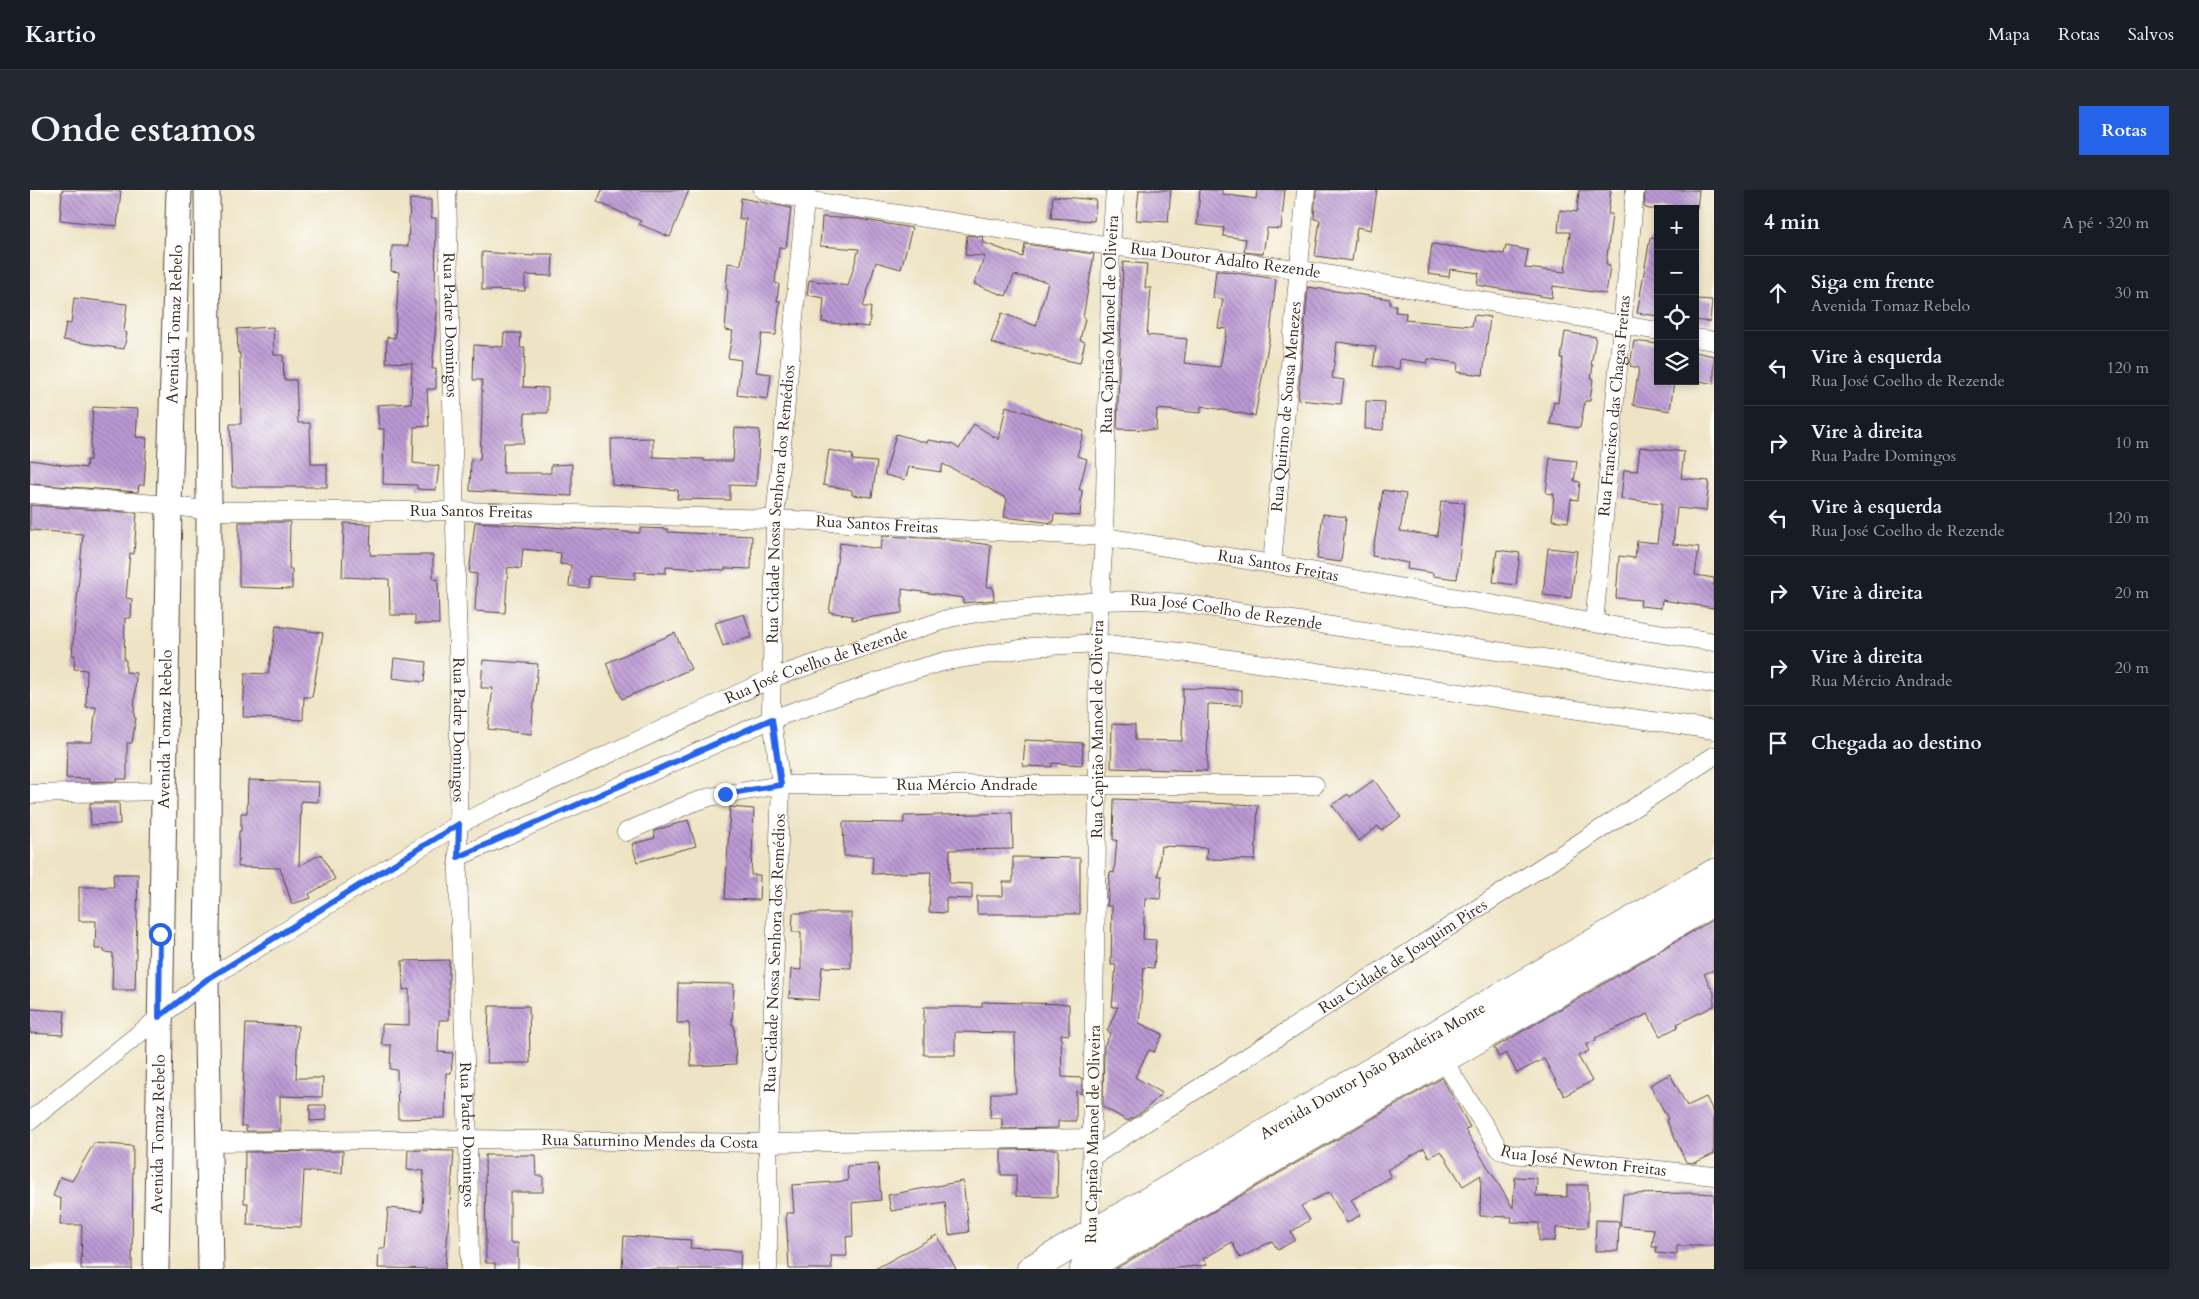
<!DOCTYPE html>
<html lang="pt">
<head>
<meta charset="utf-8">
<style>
  body { margin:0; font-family:Cardo,serif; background:#242831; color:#f1f3f6 }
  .controls { position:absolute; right:15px; top:15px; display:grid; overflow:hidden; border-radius:0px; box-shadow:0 2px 8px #0003 }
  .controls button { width:45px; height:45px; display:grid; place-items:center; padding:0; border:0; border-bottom:1px solid #363941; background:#171b24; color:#f1f3f6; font:25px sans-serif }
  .stop { position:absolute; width:15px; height:15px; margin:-11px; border:4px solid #2563eb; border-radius:50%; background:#fff }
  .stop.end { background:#2563eb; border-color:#fff; box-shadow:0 1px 5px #0008 }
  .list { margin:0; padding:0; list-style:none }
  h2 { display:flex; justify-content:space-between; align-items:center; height:65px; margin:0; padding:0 20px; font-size:21px }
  h2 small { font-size:16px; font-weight:400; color:#9ea1a6 }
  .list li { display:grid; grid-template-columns:32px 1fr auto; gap:15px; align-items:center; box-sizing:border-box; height:75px; padding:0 20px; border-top:1px solid #363941 }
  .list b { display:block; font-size:19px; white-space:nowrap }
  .list p { margin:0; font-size:16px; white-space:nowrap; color:#9ea1a6 }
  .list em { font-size:16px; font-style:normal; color:#9ea1a6 }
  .icon { flex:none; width:28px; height:28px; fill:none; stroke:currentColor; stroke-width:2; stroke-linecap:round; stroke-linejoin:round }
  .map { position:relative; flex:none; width:1684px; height:1079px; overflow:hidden; border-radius:0px }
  header { display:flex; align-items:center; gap:30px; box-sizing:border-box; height:70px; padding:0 25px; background:#171b24; border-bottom:1px solid #363941 }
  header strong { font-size:24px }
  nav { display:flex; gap:28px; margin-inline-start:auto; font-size:18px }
  .intro { display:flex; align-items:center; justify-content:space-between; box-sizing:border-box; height:120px; padding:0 30px }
  h1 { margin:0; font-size:35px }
  .button { padding:12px 22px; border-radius:0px; background:#2563eb; color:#fff; font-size:18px; font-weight:700 }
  main { display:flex; gap:30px; padding:0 30px }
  aside { flex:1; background:#171b24; border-radius:0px; box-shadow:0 2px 8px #0003 }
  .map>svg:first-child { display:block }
  .building { fill:url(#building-back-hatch) }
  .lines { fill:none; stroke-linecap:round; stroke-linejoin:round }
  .street-casing { stroke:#564637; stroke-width:19 }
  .secondary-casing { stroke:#564637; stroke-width:27 }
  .primary-casing { stroke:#564637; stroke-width:29 }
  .street { stroke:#fff; stroke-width:18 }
  .secondary { stroke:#fff; stroke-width:25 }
  .primary { stroke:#fff; stroke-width:28 }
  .route { stroke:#2563eb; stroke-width:6 }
  .labels { text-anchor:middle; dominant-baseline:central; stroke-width:4.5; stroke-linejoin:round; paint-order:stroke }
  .street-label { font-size:16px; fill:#3b2a1e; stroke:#fdfcf7 }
</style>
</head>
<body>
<header>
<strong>Kartio</strong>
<nav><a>Mapa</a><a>Rotas</a><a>Salvos</a></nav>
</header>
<div class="intro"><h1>Onde estamos</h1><a class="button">Rotas</a></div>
<main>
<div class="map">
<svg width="1684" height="1079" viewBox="0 0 1684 1079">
  <defs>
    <pattern id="building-back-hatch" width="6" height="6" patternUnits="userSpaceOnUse" patternTransform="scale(1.25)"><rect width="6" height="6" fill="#bb99d4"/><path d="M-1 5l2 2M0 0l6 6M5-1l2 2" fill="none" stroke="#997dab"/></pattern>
  </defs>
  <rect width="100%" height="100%" fill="#fdfcf7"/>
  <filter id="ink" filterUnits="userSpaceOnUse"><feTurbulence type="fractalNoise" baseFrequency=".02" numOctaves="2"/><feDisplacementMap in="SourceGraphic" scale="10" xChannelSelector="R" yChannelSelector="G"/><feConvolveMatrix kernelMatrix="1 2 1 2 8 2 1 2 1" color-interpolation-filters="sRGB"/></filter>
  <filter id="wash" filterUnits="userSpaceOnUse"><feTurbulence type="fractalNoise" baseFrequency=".0096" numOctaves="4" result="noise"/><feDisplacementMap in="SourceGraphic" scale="20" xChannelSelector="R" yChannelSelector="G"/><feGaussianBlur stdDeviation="1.12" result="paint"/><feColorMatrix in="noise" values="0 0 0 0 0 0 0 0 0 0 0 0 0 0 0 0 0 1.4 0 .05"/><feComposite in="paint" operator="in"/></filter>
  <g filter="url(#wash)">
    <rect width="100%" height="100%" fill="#eee4c5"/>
    <g id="blocks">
      <!-- building -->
      <path class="building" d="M32,0L91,1L87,36L30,30Z
        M572,0H659L640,47L609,34L611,31L567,12Z
        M1109,0H1141L1138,32L1106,30Z
        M1170,0H1192V4L1226,9L1227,0H1255L1251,39L1237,38L1233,64L1214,62L1216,49L1193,46L1194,38L1167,35Z
        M1286,0H1347L1341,40L1327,37L1322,71L1285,66L1290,30L1284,29Z
        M1549,0H1581L1578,24H1582L1576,75L1580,76L1576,104L1523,96L1522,108L1447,95L1449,83L1420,79L1419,87L1398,84L1402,54L1474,64L1476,56L1498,60L1495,78L1535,82L1540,42H1528L1530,20L1547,22Z
        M1615,0H1669L1667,19H1619L1614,17Z
        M1023,6L1066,10L1064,31L1021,28Z
        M711,8L761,18L756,58L749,57L745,93L749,94L747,111H750L746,145L732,144L726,182L741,184L738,209L707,205L711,170L698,168L703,141L695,140L698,100L696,99L698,73L711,75L716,29H709Z
        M380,9L401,10V28H406L405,110H407V123L402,179H406V199H397L399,236L384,237L383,273L409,276L406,300L387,299V295L353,294L354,239H349L347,215L381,213L382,173L356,172L357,147L365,148L369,82L361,81L362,56H378Z
        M792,27L828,29L882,38L871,79L846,72L833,117H841L839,137L792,132L794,108L777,105L779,90L818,96L829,59L790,56Z
        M937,45L953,47L952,52L993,67L995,54L1064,64L1053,128L1055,129L1050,150L1055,152L1050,173L978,158L961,153L972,123L1006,136L1018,92L984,85L976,106L944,94L955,66L935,65Z
        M1620,48L1628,49V126L1607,123Z
        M452,62L504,66V64H523L522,86L495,85V101L452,100Z
        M1093,72L1117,74L1115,98H1121L1117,145L1157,149L1154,173L1190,177L1197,139L1188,138L1193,109L1183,108L1186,80L1246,89L1240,145L1225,226L1171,216V223L1127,219L1126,240L1087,239Z
        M1278,97L1360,109V115H1366L1365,122L1376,123L1375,130L1442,136L1444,125L1460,127L1453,185L1427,182L1428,173L1398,169L1397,173L1370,169L1369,179L1343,176L1346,157L1307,152L1302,188L1314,190L1311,214L1268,210Z
        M44,108L97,114L94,142L97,143L94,159L33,150L36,133L41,134Z
        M1665,109L1682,110L1680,132L1665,130Z
        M243,137L244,165H253L254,190H266L268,233H280L281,274H297V297H202L200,234H211L210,163H208L207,139Z
        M1535,142L1566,147L1561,175H1563L1561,189H1563L1560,211H1555L1550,238L1520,234L1524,212L1528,213L1533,168H1531Z
        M474,143H491L490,158H495L493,197L518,198V223H495L494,253H474L473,283H521V275L542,274V306L440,301L441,269L450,270L452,225V190H443L444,155L473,157Z
        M1604,151L1628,154V191H1644L1640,221L1603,215L1609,178L1600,176Z
        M1665,162L1684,166V194L1665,190Z
        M1336,211L1355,212L1353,240L1335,239Z
        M976,216L1054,241L1047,266L1057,269L1049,300H1052L1050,326L1024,324L1023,333L974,327L977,309L937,286L913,274L911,282L879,277L875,290L855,285L866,244L897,253L898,250L922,254L929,259L944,234L969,250Z
        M63,217L108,219L106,247L117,248L114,295H109L108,302L0,294V270L56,278L57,270H60Z
        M705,238L730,240L726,296L700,295V310L647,309L648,300L582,295L581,249L623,248V267L674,269V271H703Z
        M1610,257L1654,262L1651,288L1679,291L1676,321L1647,318L1643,354L1669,357L1665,385L1684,388V418L1632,410L1631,418L1610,416L1611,410L1586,408L1589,366L1605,368L1607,351L1627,353L1632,313L1591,309L1594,280L1607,281Z
        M799,260L823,265L822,270L847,272L842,307L822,305V300L793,295Z
        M1520,268L1547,271L1544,291L1550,292L1548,310L1541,309L1538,332L1522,330L1524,304L1516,303Z
        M1353,300L1376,304L1370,341L1407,346L1411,311L1435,313L1427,389L1403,386V383L1377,379L1378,373L1342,366Z
        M0,315L107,323L104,364L100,363L96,408L102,409L101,428H95L94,470H96V482L106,483L104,527L106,528L102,553H97V589H87V591L59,592V589L36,588L37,552H62L66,517H56L57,480L44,479L45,465H42L53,344L0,340Z
        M1293,324L1316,327L1311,372L1287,369Z
        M209,332H260L259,379H262V399L209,397Z
        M445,332L610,343V338L638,339V342L722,346L721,379L695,378V380L636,377V383L605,382V389L559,386L558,398L539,396L541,375L530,374L531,363L493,359L491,379L478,377L475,423L445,421L447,384L439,383Z
        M314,333L341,334L340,365H403V389H408L409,434H385V425H360L359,389L312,387Z
        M853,346L913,349L961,355L957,397H963L964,410L933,413V408L872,399V423L822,430V426L799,422L810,353L850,359Z
        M1518,358L1547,361L1541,408L1513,405Z
        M1467,360L1490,363L1486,395L1463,392Z
        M714,424L722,447L693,456L685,433Z
        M246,436L293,443L282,507H274L273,530L213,527L215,483L238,484Z
        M645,443L661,479L592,509L576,473Z
        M364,468L396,472L394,492L362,488Z
        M453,470L508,474L501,544L458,539L463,498H451Z
        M1153,498L1212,500V515L1178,514L1177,581L1081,578L1082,534L1105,535V550L1152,551Z
        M995,550L1053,553L1052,575L1022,573V577L993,576Z
        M218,590L289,592L288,612L271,611L269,676L291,664L305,689L279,704L281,708L262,714L250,678L208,677L209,641H211V623H217Z
        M1344,590L1371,627L1351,640L1348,636L1329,651L1302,615L1318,604L1320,607Z
        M1084,609L1228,615L1225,670L1176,669L1177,658L1131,656L1128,686H1132L1130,709L1115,708L1113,749L1126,750L1124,778L1114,777L1109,833L1133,844L1124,862L1119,860L1105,887L1132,903L1115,920L1098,931L1073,917L1074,856L1081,843L1077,841L1088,817H1082L1086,775H1081L1082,716H1077L1080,682L1084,683L1087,650H1083Z
        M60,613H89L90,634L61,635Z
        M700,617L724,619L721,685H730L729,710L695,709Z
        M982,623L983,659L920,660L919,693L942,694V709L916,708V723L899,722L901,682L842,684L843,666H814L813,632L874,633V626Z
        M658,630L666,656L607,672L602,654L625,648L624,641Z
        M983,667L1050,668V724H947V706H973V692H983Z
        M83,684H108L105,800H82L83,763L74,762V759H65L66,731H49V697H84Z
        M763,723H821V778L792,777L789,810L759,808L761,779L771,780V742H762Z
        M1684,729V780L1674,784L1684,803V816L1647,834L1648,837L1630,846L1618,824L1565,848L1566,850L1556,855L1559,861L1548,866L1562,891L1534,906L1514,869L1487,883L1476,863L1469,867L1464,858Z
        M419,770V830H409L408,862L423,863L421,883H416L415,928L368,929L367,880L360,879L361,855H352V834L379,835V799L373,800L372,771Z
        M648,793L704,794L702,835H704L706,874L661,876L659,833H647Z
        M952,812L1039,814V845L1031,844L1032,887L1052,888V904L1046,901V931H1028V938L972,939V928H960L961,903H986L985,843L925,842V865H894V817H952Z
        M459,816H499L500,873H457Z
        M0,819L35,821L33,845L0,843Z
        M216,834L268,836L266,888H293L292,907L250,906V941H216V936H211Z
        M1640,884L1657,916L1676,907L1684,923V964L1664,973L1656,972L1636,930L1638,929L1620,895Z
        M1412,888L1440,937L1435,940L1483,1018L1485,987L1507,988L1506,1006L1537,1007V995H1558V1037L1526,1038L1525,1051H1509V1033L1481,1032L1482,1027L1450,1026L1451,985L1433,996L1411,961L1399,967L1394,958L1357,980L1361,987L1321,1010L1330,1025L1317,1033L1299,1002L1271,1016L1280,1030L1261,1042L1265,1050L1248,1060L1242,1051L1210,1068L1202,1052L1173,1069L1177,1075L1137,1079H1085Z
        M280,915H296V930L280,931Z
        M64,953L103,956L102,1079H51L52,1035H30L31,1009L23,1006L30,987L42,991Z
        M1028,959L1027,1007L986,1006V985H971V960Z
        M378,960L424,961L415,1079L348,1078L349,1058H355L358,1018L392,1021L394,981L377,980Z
        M313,961L312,983L274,981L271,1037L217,1035L218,1013H214L215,962Z
        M455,965H505L506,986H513V1002H480V1053H488V1079H465V1073H456Z
        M848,974L851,1010L822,1013L823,1046L816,1047L817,1066H801L802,1079H759L756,1023H764L762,995L818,991L817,976Z
        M933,991L939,1042L919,1045L915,1012L861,1021L858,1005Z
        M1665,1003L1684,1004V1056H1647V1065L1626,1063L1627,1057H1622L1624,1039L1590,1036L1593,1004Z
        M1566,1030L1589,1031L1588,1061H1565Z
        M907,1045L926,1079H845Z
        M594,1046L661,1050L660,1058L711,1061L710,1079H592Z"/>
    </g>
  </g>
  <g filter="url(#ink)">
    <use href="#blocks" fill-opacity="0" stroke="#564637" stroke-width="1"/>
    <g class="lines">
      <defs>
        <g id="street">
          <path id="s1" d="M417,0L429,502L428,683L438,949L440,1079"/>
          <path id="s2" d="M733,0L775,10L1081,56L1267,79L1628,141"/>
          <path d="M1665,148L1684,151"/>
          <path id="s3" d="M0,304L139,315L179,321H424L745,329L1074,347L1242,374L1564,433L1684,452"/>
          <path id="s4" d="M1242,374L1276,0"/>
          <path id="s5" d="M1564,433L1605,0"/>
          <path d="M0,604L133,601"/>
          <path id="s6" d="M596,642L659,614L680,607L751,595H1285"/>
          <path d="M428,667L742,529L873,483L916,471L1002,457L1067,453L1159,463L1684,540"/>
          <path id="s7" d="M1413,870L1470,960L1483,964L1684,986"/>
          <path id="s8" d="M0,931L176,790L429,634L742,488L920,428L953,422L1069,411L1114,410L1151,413L1684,494"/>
          <path id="s9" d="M179,952L438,949L738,953L1062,948"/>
          <path id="s10" d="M1062,967L1684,566"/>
          <path id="s11" d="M1060,1043L1068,594L1067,453L1074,347L1081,56L1085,0"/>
          <path id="s12" d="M738,1079V953L751,595L741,522L745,329L776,0"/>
        </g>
        <g id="secondary">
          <path d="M177,0L179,321L178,695L176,790L181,1079"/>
          <path id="s13" d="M126,1079L139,315L149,0"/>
        </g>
        <g id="primary">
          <path id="s14" d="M1001,1079L1684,683"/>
          <path d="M1054,1079L1684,711"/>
        </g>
      </defs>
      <!-- street casing -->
      <use href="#street" class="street-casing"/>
      <!-- secondary casing -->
      <use href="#secondary" class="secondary-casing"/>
      <!-- primary casing -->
      <use href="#primary" class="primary-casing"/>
      <!-- street -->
      <use href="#street" class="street"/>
      <!-- secondary -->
      <use href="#secondary" class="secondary"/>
      <!-- primary -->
      <use href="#primary" class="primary"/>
    </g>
  </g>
  <g class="lines" filter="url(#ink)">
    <!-- route -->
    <path class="route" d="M130,744L129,827L176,790L429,634L428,667L742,529L751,595L695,604"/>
  </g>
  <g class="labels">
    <!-- street labels -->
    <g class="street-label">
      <text stroke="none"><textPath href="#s2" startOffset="468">Rua Doutor Adalto Rezende</textPath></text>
      <text stroke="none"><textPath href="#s13" startOffset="945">Avenida Tomaz Rebelo</textPath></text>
      <text stroke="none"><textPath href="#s1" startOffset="135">Rua Padre Domingos</textPath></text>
      <text stroke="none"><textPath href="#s11" startOffset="909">Rua Capitão Manoel de Oliveira</textPath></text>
      <text stroke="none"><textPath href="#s4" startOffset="158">Rua Quirino de Sousa Menezes</textPath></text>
      <text stroke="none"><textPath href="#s5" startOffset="218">Rua Francisco das Chagas Freitas</textPath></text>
      <text stroke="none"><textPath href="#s12" startOffset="766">Rua Cidade Nossa Senhora dos Remédios</textPath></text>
      <text stroke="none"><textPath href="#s3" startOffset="442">Rua Santos Freitas</textPath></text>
      <text stroke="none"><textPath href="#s3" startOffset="848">Rua Santos Freitas</textPath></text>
      <text stroke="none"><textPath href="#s3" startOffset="1252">Rua Santos Freitas</textPath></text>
      <text stroke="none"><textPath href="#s8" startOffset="1334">Rua José Coelho de Rezende</textPath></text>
      <text stroke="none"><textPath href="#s8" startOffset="914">Rua José Coelho de Rezende</textPath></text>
      <text stroke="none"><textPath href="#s13" startOffset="540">Avenida Tomaz Rebelo</textPath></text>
      <text stroke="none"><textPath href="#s11" startOffset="504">Rua Capitão Manoel de Oliveira</textPath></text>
      <text stroke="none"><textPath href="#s1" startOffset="540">Rua Padre Domingos</textPath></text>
      <text stroke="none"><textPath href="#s6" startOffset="349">Rua Mércio Andrade</textPath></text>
      <text stroke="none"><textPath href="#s12" startOffset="316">Rua Cidade Nossa Senhora dos Remédios</textPath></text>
      <text stroke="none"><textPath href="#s10" startOffset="370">Rua Cidade de Joaquim Pires</textPath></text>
      <text stroke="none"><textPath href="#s14" startOffset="395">Avenida Doutor João Bandeira Monte</textPath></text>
      <text stroke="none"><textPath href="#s13" startOffset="135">Avenida Tomaz Rebelo</textPath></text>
      <text stroke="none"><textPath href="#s1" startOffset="945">Rua Padre Domingos</textPath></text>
      <text transform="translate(1063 944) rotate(-89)">Rua Capitão Manoel de Oliveira</text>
      <text stroke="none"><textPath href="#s9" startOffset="441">Rua Saturnino Mendes da Costa</textPath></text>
      <text stroke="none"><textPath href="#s7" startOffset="191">Rua José Newton Freitas</textPath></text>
    </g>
  </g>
</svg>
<div class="controls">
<button>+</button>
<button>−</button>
<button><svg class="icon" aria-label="locate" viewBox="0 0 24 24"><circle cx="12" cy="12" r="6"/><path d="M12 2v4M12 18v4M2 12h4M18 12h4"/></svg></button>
<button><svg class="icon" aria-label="layers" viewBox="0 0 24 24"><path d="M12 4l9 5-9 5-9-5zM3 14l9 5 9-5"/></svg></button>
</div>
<div class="stop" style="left:130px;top:744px"></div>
<div class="stop end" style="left:695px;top:604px"></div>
</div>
<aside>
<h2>4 min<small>A pé · 320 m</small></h2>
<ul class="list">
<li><svg class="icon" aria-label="ahead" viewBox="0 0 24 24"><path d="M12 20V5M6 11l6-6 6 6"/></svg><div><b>Siga em frente</b><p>Avenida Tomaz Rebelo</p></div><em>30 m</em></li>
<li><svg class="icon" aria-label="left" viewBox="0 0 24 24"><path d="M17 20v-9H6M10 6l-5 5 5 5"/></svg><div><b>Vire à esquerda</b><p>Rua José Coelho de Rezende</p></div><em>120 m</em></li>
<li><svg class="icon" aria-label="right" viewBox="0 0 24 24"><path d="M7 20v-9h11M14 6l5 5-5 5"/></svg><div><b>Vire à direita</b><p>Rua Padre Domingos</p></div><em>10 m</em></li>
<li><svg class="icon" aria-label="left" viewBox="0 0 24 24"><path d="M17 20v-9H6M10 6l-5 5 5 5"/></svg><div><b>Vire à esquerda</b><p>Rua José Coelho de Rezende</p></div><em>120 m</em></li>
<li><svg class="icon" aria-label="right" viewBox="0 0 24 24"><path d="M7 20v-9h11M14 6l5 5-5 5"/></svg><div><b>Vire à direita</b></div><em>20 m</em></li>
<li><svg class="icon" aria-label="right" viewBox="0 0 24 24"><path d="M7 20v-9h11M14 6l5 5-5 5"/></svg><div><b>Vire à direita</b><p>Rua Mércio Andrade</p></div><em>20 m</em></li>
<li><svg class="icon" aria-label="arrive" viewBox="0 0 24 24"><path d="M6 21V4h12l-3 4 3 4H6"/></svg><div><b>Chegada ao destino</b></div></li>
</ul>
</aside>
</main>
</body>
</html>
